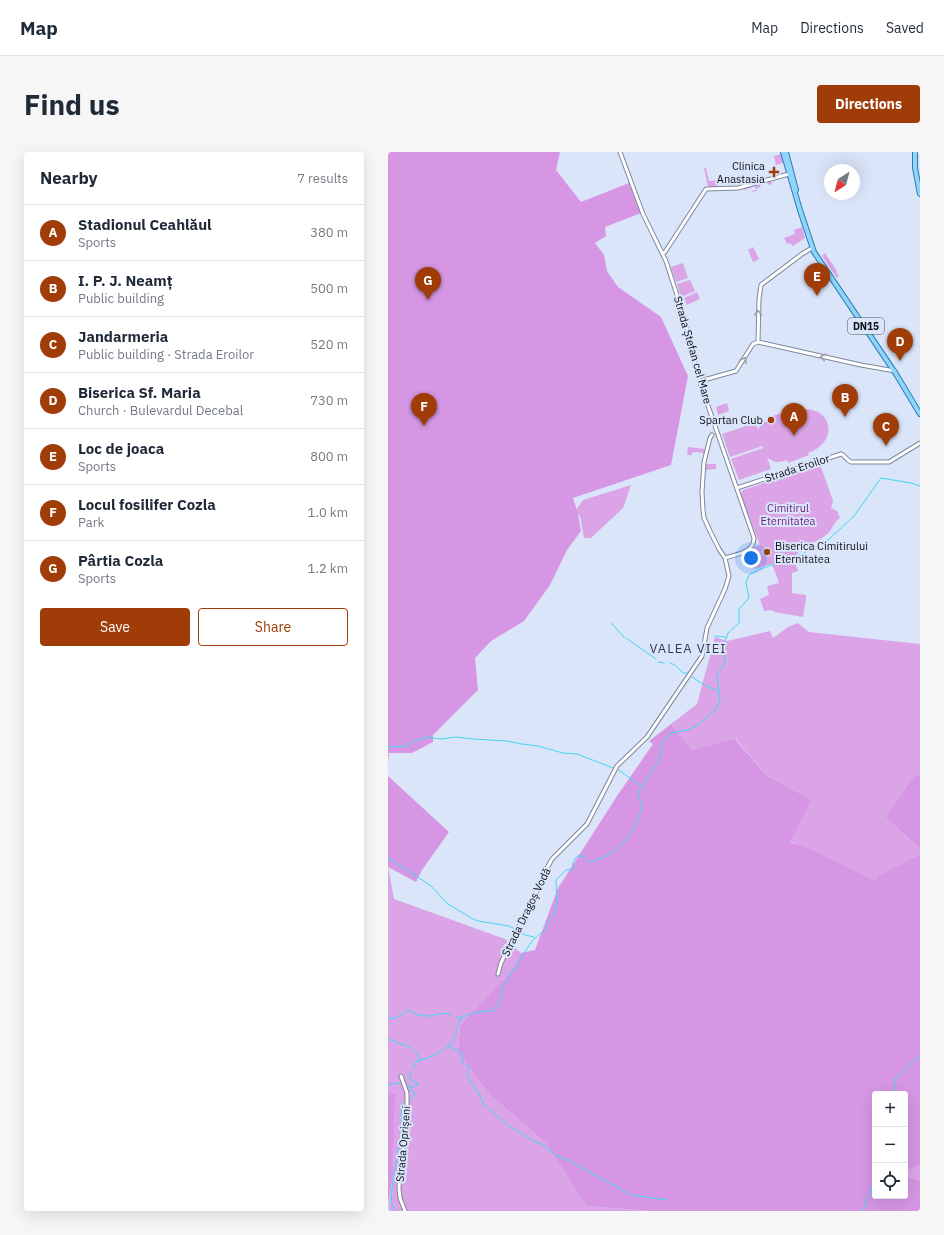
<!DOCTYPE html>
<html lang="en">
<head>
<meta charset="utf-8">
<style>
  body { margin:0; font-family:"IBM Plex Sans",sans-serif; background:#f6f6f7; color:#1f2937 }
  .controls { position:absolute; right:12px; bottom:12px; display:grid; overflow:hidden; border-radius:4px; box-shadow:0 4px 16px #0002 }
  .controls button { width:36px; height:36px; display:grid; place-items:center; padding:0; border:0; border-bottom:1px solid #e0e1e3; background:#fff; color:#1f2937; font:20px sans-serif }
  .compass { position:absolute; left:436px; top:12px; width:36px; height:36px; border-radius:50%; background:#fff; box-shadow:0 4px 16px #0002; rotate:216deg }
  .you { position:absolute; left:363px; top:406px; width:14px; height:14px; margin:-10px; border:3px solid #fff; border-radius:50%; background:#1a73e8; box-shadow:0 0 0 6px #1a73e833 }
  .badge { display:grid; place-items:center; width:26px; height:26px; border-radius:50%; background:#a03c07; color:#fff; font-size:13px; font-weight:700 }
  .pin { position:absolute; translate:-50% -33px; filter:drop-shadow(0 1px 2px #0008) }
  .pin::after { content:''; position:absolute; top:21px; width:14px; height:12px; background:inherit; clip-path:polygon(0 0,100% 0,50% 100%) }
  .list { margin:0; padding:0; list-style:none }
  h2 { display:flex; justify-content:space-between; align-items:center; height:52px; margin:0; padding:0 16px; font-size:17px }
  h2 small { font-size:13px; font-weight:400; color:#747a83 }
  .list li { display:grid; grid-template-columns:26px 1fr auto; gap:12px; align-items:center; box-sizing:border-box; height:56px; padding:0 16px; border-top:1px solid #e0e1e3 }
  .list b { display:block; font-size:15px; white-space:nowrap }
  .list p { margin:0; font-size:13px; white-space:nowrap; color:#747a83 }
  .list em { font-size:13px; font-style:normal; color:#747a83 }
  .actions { display:flex; gap:8px; padding:12px 16px }
  .actions a { flex:1; padding:9px 0; border:1px solid #a03c07; border-radius:4px; text-align:center; font-size:14px; color:#a03c07 }
  .actions .main { background:#a03c07; color:#fff }
  .icon { flex:none; width:22px; height:22px; fill:none; stroke:currentColor; stroke-width:2; stroke-linecap:round; stroke-linejoin:round }
  .map { position:relative; flex:none; width:532px; height:1059px; overflow:hidden; border-radius:4px }
  header { display:flex; align-items:center; gap:24px; box-sizing:border-box; height:56px; padding:0 20px; background:#fff; border-bottom:1px solid #e0e1e3 }
  header strong { font-size:19px }
  nav { display:flex; gap:22px; margin-inline-start:auto; font-size:14px }
  .intro { display:flex; align-items:center; justify-content:space-between; box-sizing:border-box; height:96px; padding:0 24px }
  h1 { margin:0; font-size:28px }
  .button { padding:10px 18px; border-radius:4px; background:#a03c07; color:#fff; font-size:14px; font-weight:700 }
  main { display:flex; gap:24px; padding:0 24px }
  aside { flex:1; background:#fff; border-radius:4px; box-shadow:0 4px 16px #0002 }
  .map>svg:first-child { display:block }
  .green { fill:#dba4e7 }
  .forest { fill:#d696e3 }
  .lines { fill:none; stroke-linecap:round; stroke-linejoin:round }
  .stream { stroke:#41d8f1; stroke-width:1 }
  .minor-casing { stroke:#7e8699; stroke-width:5 }
  .major-casing { stroke:#2f7dab; stroke-width:6 }
  .minor { stroke:#fff; stroke-width:3 }
  .major { stroke:#8ed4fd; stroke-width:4 }
  .oneway { stroke:#9e9fa1 }
  .poi-dot { fill:#a03c07; stroke:#dbe5fa; stroke-width:1.5 }
  .labels { text-anchor:middle; dominant-baseline:central; stroke-width:4; stroke-linejoin:round; paint-order:stroke }
  .shield { fill:#dbe5fa; stroke:#4a4f5a; stroke-width:1 }
  .shield-label { font-size:10px; font-weight:bold; fill:#0c0f15 }
  .poi-label { font-size:11px; fill:#0c0f15; stroke:#dbe5fa; text-anchor:end }
  .street-label { font-size:11px; fill:#0c0f15; stroke:#dbe5fa }
  .park-label { font-size:11px; fill:#6a1e79; stroke:#dbe5fa }
  .quarter-label { font-size:13px; letter-spacing:1px; fill:#343b4b; stroke:#dbe5fa }
</style>
</head>
<body>
<header>
<strong>Map</strong>
<nav><a>Map</a><a>Directions</a><a>Saved</a></nav>
</header>
<div class="intro"><h1>Find us</h1><a class="button">Directions</a></div>
<main>
<aside>
<h2>Nearby<small>7 results</small></h2>
<ul class="list">
<li><span class="badge">A</span><div><b>Stadionul Ceahlăul</b><p>Sports</p></div><em>380 m</em></li>
<li><span class="badge">B</span><div><b>I. P. J. Neamț</b><p>Public building</p></div><em>500 m</em></li>
<li><span class="badge">C</span><div><b>Jandarmeria</b><p>Public building · Strada Eroilor</p></div><em>520 m</em></li>
<li><span class="badge">D</span><div><b>Biserica Sf. Maria</b><p>Church · Bulevardul Decebal</p></div><em>730 m</em></li>
<li><span class="badge">E</span><div><b>Loc de joaca</b><p>Sports</p></div><em>800 m</em></li>
<li><span class="badge">F</span><div><b>Locul fosilifer Cozla</b><p>Park</p></div><em>1.0 km</em></li>
<li><span class="badge">G</span><div><b>Pârtia Cozla</b><p>Sports</p></div><em>1.2 km</em></li>
</ul>
<div class="actions"><a class="main">Save</a><a>Share</a></div>
</aside>
<div class="map">
<svg width="532" height="1059" viewBox="0 0 532 1059">
  <rect width="100%" height="100%" fill="#dbe5fa"/>
  <!-- green -->
  <path class="green" d="M393,2L395,11L388,13L386,4Z
    M316,16H318L321,29L329,28L330,35H320Z
    M383,29L384,32L380,33V31L372,33L373,35L369,36V39L364,40V39L368,38L367,34L356,38V36Z
    M414,75L417,86L405,94L402,91L399,92L396,86L407,82L406,78Z
    M365,95L371,107L365,110L360,98Z
    M437,101L449,119L448,120L451,124L449,126L434,104Z
    M295,111L300,126L288,130L283,115Z
    M302,128L307,139L293,145L289,132Z
    M309,140L312,147L299,153L296,146Z
    M339,251L341,259L330,263L328,255Z
    M410,256L411,258C443,252 453,289 420,301L421,303L400,311L399,308C391,311 385,311 379,305L383,317L351,328L343,307L375,296V294L342,305L334,282L367,271L370,277L375,271L381,268V265Z
    M300,295L317,297L316,301L308,300L304,301V303H299Z
    M318,312H328V317L317,318Z
    M432,312L445,349L443,356L449,359L452,366C444,371 446,377 437,384C430,389 412,396 408,404C406,408 408,414 410,419L404,421V441L418,443V447L415,465L387,460L383,458L376,459L372,447L381,443L379,434L391,431L384,412L366,417L362,399L363,396L372,393L352,342L355,338Z
    M243,333L235,356L203,386H196L192,364L186,361L195,348Z
    M410,471L421,480L532,492V624L527,623L497,665L532,697V702L502,718L498,723L483,731L402,689L424,648L378,623L348,587L304,598L283,572L309,552L327,485L339,489L382,479L385,486L400,475Z
    M0,715L6,747L117,787L133,801L125,817L72,873L70,900L101,942L158,991L198,1054L262,1059H0L5,1023L7,953L9,941L0,940Z
    M532,1013V1028L517,1024V1020Z"/>
  <!-- forest -->
  <path class="forest" d="M0,0H172L168,18L193,50L241,31L253,61L217,75L218,84L207,91L216,103L219,119L230,135L273,165L300,224L283,313L185,346L189,358L193,379L179,398L162,433L136,469L103,489L87,506L90,538L45,583V590L24,601H1L0,613Z
    M283,572L304,598L347,587L378,623L424,648L402,690L424,698L487,729L490,724L532,702V1013L517,1020V942H487V1044H517V1024L532,1028V1059H262L198,1054L158,991L101,942L70,900L72,873L125,817L133,801L147,798L170,736L229,644L265,592L261,589Z
    M527,623L532,624V697L497,665Z
    M0,624L61,680L34,718L28,730L0,715Z
    M0,940L9,941L7,953L5,1023L0,1053Z"/>
  <g class="lines">
    <!-- stream -->
    <path class="stream" d="M223,471L236,485
      M327,484L338,485
      M238,486L268,507
      M270,510L276,511
      M282,511L287,513L295,521H299
      M304,525L318,534L330,539
      M0,595L18,594L24,590L39,585L53,587L68,585L85,587L119,589L134,592L150,594L175,601L189,602L225,616
      M229,617L253,634
      M0,706L42,733L60,752L83,766L90,769L121,774L127,777
      M130,779L137,783L146,785
      M67,865L74,866
      M0,866C10,868 13,862 21,858C26,861 31,864 37,864C46,865 54,858 63,863
      M0,887L19,894L23,896
      M60,894L72,900L75,911L81,915L79,923L81,927L90,940L96,953L121,974L148,990L156,993L167,1003L180,1008L243,1043L280,1048
      M25,898L29,901L32,909
      M24,917L29,909C43,906 61,898 67,884C70,878 69,871 74,866C82,860 95,859 105,859C112,851 114,843 115,833L119,830L123,820L128,817L130,810L142,792L147,786L158,777L161,768L166,762L169,751L168,728L178,718H183L186,716L184,712L189,704H195L201,710C211,708 224,702 232,694C240,687 253,667 253,656C253,651 251,645 250,640L271,609L273,596L277,587L283,581L300,578L308,574L327,559L332,549L329,523L336,512L337,504L335,496L340,481L351,471V457L361,446L358,430L361,423L370,418L414,402L440,388L466,364L493,326L523,331L532,334
      M17,931H19L22,936
      M0,933L9,931L12,932
      M506,942L507,927L532,903
      M21,949L27,942L26,940L22,938L23,935L30,933V932L22,927L21,925L23,920
      M7,1059L3,1050L4,1035L13,984L14,952L16,951
      M475,1059L487,1026"/>
    <defs>
      <path id="minor" d="M232,0L255,62L278,109L298,171L310,225L366,386C366,401 349,402 337,406
        M275,101L277,100L318,37L350,36L401,22
        M370,190L473,213L507,219
        M370,190L371,147L373,133L414,102L424,96
        M312,229L348,219L365,192L370,190
        M349,336L453,302C457,303 458,308 463,310H501L532,291
        M110,822L113,811L127,782L148,741L158,718L164,707L199,672L229,614L259,585L314,504L319,476L337,437L341,424L337,406L331,397L322,379L316,366L315,358L314,340L316,310L322,286L324,283
        M13,924L19,941V953L16,989L12,1019L11,1036L12,1046L17,1059"/>
      <path id="major" d="M395,0L412,58L426,100L508,222L532,262
        M398,0L408,38
        M527,0V16L532,42"/>
    </defs>
    <!-- minor casing -->
    <use href="#minor" class="minor-casing"/>
    <!-- major casing -->
    <use href="#major" class="major-casing"/>
    <!-- minor -->
    <use href="#minor" class="minor"/>
    <!-- major -->
    <use href="#major" class="major"/>
  </g>
  <!-- one-way arrows -->
  <defs><path id="oneway-chevron" d="M-2-3.5L2.5 0L-2 3.5" fill="none" stroke-width="1.6" stroke-linecap="round" stroke-linejoin="round"/></defs>
  <g class="oneway">
    <use href="#oneway-chevron" transform="translate(370 161) rotate(-89)"/>
    <use href="#oneway-chevron" transform="translate(435 205) rotate(-167)"/>
    <use href="#oneway-chevron" transform="translate(356 208) rotate(-60)"/>
  </g>
  <!-- markers -->
  <g class="poi-dot">
    <path d="M384 14h4v4h4v4h-4v4h-4v-4h-4v-4h4z"/>
    <circle cx="383" cy="268" r="4"/>
    <circle cx="379" cy="400" r="4"/>
  </g>
  <g class="labels">
    <!-- shield labels -->
    <rect class="shield" x="460" y="166" width="36" height="16" rx="3"/>
    <g class="shield-label">
      <text x="478" y="174">DN15</text>
    </g>
    <!-- poi labels -->
    <g class="poi-label">
      <text x="377" y="14">Clinica<tspan x="377" dy="13">Anastasia</tspan></text>
      <text x="375" y="268">Spartan Club</text>
      <text x="387" y="394" text-anchor="start">Biserica Cimitirului<tspan x="387" dy="13">Eternitatea</tspan></text>
    </g>
    <!-- street labels -->
    <g class="street-label">
      <text transform="translate(305 198) rotate(74)">Strada Ștefan cel Mare</text>
      <text transform="translate(409 316) rotate(-18)">Strada Eroilor</text>
      <text transform="translate(138 760) rotate(-64)">Strada Dragoș Vodă</text>
      <text transform="translate(15 992) rotate(-85)">Strada Oprișeni</text>
    </g>
    <!-- park labels -->
    <g class="park-label">
      <text x="400" y="356">Cimitirul<tspan x="400" dy="13">Eternitatea</tspan></text>
    </g>
    <!-- quarter labels -->
    <g class="quarter-label">
      <text x="300" y="496">VALEA VIEI</text>
    </g>
  </g>
</svg>
<div class="controls">
<button>+</button>
<button>−</button>
<button><svg class="icon" aria-label="locate" viewBox="0 0 24 24"><circle cx="12" cy="12" r="6"/><path d="M12 2v4M12 18v4M2 12h4M18 12h4"/></svg></button>
</div>
<svg class="compass" viewBox="-18 -18 36 36"><path d="M0-13l5 13h-10z" fill="#e53935"/><path d="M0 13l5-13h-10z" fill="#747a83"/></svg>
<div class="you"></div>
<div class="pin badge" style="left:406px;top:284px">A</div>
<div class="pin badge" style="left:457px;top:265px">B</div>
<div class="pin badge" style="left:498px;top:294px">C</div>
<div class="pin badge" style="left:512px;top:209px">D</div>
<div class="pin badge" style="left:429px;top:144px">E</div>
<div class="pin badge" style="left:36px;top:274px">F</div>
<div class="pin badge" style="left:40px;top:148px">G</div>
</div>
</main>
</body>
</html>
